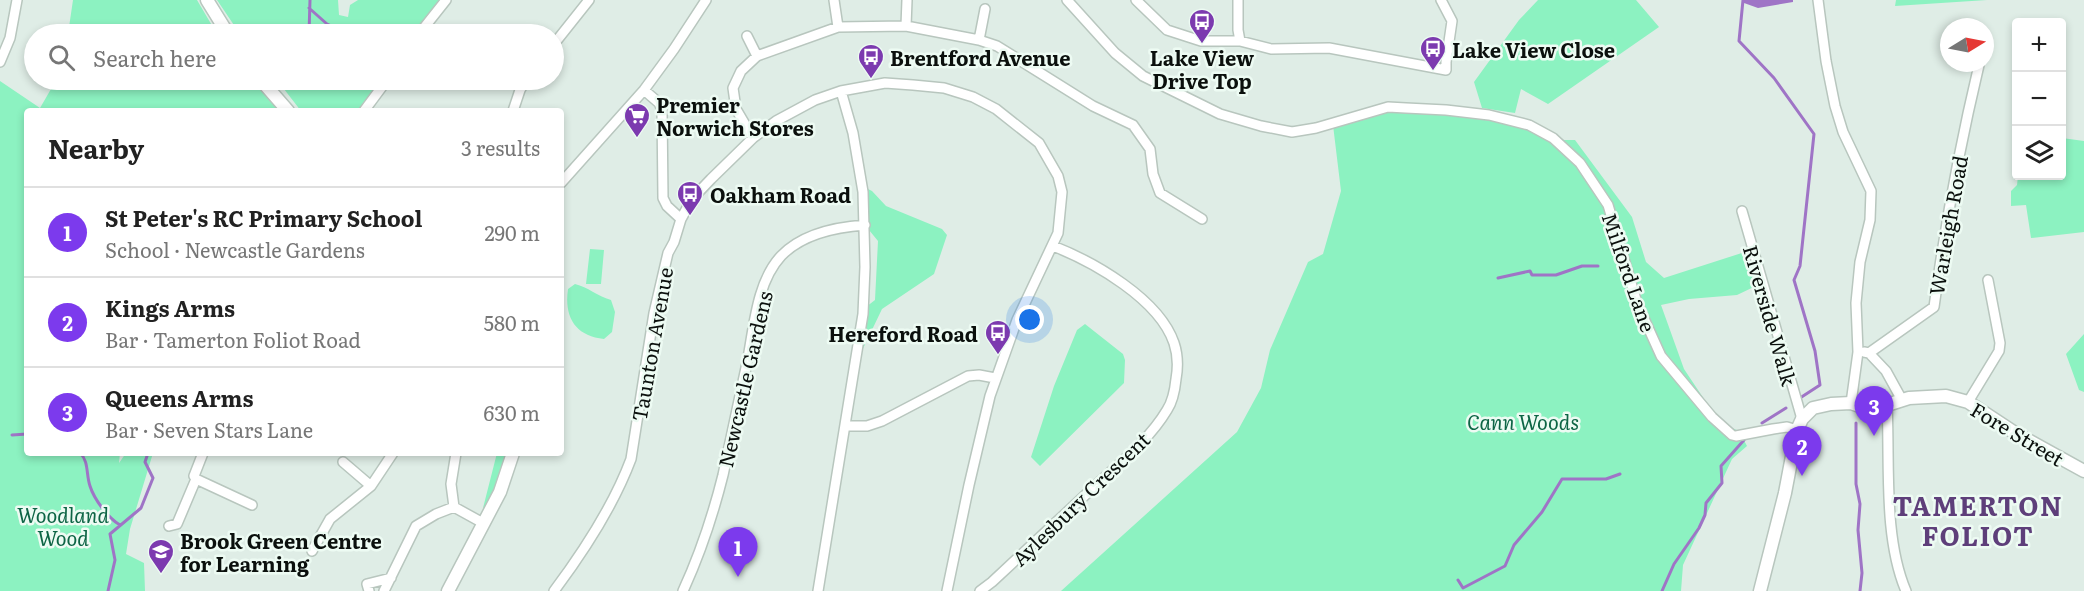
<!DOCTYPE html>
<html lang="en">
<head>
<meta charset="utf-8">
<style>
  body { margin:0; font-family:Literata,serif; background:#f2f2f2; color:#222 }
  .controls { position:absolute; right:18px; top:18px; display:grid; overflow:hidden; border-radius:6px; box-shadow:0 3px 9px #0003 }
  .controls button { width:54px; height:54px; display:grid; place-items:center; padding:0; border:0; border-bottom:2px solid #e0e0e0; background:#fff; color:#222; font:30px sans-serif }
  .compass { position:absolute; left:1940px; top:18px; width:54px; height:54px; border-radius:50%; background:#fff; box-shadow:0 3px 9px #0003; rotate:80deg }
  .you { position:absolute; left:1030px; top:320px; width:21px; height:21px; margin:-15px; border:4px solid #fff; border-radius:50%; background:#1a73e8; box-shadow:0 0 0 9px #1a73e833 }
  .badge { display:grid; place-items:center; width:39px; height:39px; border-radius:50%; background:#7c3aed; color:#fff; font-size:20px; font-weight:700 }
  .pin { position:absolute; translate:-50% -50px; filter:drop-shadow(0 2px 3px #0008) }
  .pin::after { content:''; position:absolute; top:32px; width:21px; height:18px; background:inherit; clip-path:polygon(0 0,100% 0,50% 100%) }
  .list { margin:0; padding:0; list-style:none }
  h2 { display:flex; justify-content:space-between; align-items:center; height:78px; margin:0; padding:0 24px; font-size:26px }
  h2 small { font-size:20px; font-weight:400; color:#767676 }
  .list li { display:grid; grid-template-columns:39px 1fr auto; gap:18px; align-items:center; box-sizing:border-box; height:90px; padding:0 24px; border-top:2px solid #e0e0e0 }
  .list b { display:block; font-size:22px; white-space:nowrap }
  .list p { margin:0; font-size:20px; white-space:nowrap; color:#767676 }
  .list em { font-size:20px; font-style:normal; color:#767676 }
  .icon { flex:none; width:33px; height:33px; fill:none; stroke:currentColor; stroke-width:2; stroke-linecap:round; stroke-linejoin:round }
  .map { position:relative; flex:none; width:2084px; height:591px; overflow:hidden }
  .search { position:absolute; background:#fff; box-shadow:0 3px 9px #0003; left:24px; top:24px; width:540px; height:66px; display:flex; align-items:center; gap:15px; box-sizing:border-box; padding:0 21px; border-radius:33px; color:#767676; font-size:22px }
  .panel { position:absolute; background:#fff; box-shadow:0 3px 9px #0003; left:24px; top:108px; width:540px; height:348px; border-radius:6px }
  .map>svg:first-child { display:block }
  .green { fill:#8cf2c1 }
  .water { fill:#9f74c6 }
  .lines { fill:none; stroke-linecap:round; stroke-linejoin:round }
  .stream { stroke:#9f74c6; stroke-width:3 }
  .minor-casing { stroke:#b8c6be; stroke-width:12 }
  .tertiary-casing { stroke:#b8c6be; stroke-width:15 }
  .minor { stroke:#fff; stroke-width:9 }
  .tertiary { stroke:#fff; stroke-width:12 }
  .labels { text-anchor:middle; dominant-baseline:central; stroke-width:5; stroke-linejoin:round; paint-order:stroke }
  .poi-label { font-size:20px; font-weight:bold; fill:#0b100d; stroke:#edfbf3; text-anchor:start }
  .street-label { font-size:20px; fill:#0b100d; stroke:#edfbf3 }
  .park-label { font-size:20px; font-style:italic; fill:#0d6545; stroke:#edfbf3 }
  .district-label { font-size:26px; font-weight:bold; letter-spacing:1.5px; fill:#5e3f7a; stroke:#edfbf3 }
</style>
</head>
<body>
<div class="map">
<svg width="2084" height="591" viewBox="0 0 2084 591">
  <rect width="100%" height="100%" fill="#dfede6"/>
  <!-- green -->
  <path class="green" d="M73,0H197L217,34H68Z
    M217,0H338L339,15L348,17L350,5L358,0H444L417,34H240Z
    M1538,0H1636L1659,27L1548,104L1521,89L1515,113L1482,108L1474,82L1519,20Z
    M1896,0H1987L1895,6Z
    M54,80H255L282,111H27V453H120L119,463L126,453H153L130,529L126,554L144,563L145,591H0V81L40,108L51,89Z
    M277,80H383L360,111H301Z
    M1389,109L1477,114L1537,131L1554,140H1575L1632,217L1646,262L1664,278L1748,251L1760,284L1737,295L1689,299L1661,305L1684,369L1720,423L1739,431L1747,446L1732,459L1683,565L1681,591H1061L1237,432L1261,388L1270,350L1308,262L1323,254L1341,191L1333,125Z
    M2062,138L2084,141V232L2031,238L2026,205L2011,206V191L2017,185L2018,176H2062Z
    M866,188L872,191L886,206L942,229L947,235L934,274L882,309L859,357L866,307L875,300L878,241L869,230Z
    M590,249L604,250L601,284H586Z
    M575,284C588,287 597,296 611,300L615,312L612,332L604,339C575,336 564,317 568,289Z
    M1085,324L1123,354L1125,360L1124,383L1040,466L1031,457L1054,386L1077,330Z
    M2084,334V392L2079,390L2066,354Z
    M497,453H506L489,506L483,508Z"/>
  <!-- water -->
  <path class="water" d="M1743,0H1793V2L1758,8L1744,3Z"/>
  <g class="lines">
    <!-- stream -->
    <path class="stream" d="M1743,0L1739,41L1774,78L1814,134L1800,266L1794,280L1815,351L1820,385L1800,398
      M309,8L327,24L336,28
      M309,34L310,0
      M1498,278L1530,271L1532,275H1556L1582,266H1598
      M1762,423L1786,408
      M1856,423V484L1860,504L1858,530L1862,573L1860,591
      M12,435L27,434
      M80,453C89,461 86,475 90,486C94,499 108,518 120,525
      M1458,580L1463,588L1505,566L1514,545L1542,512L1562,479H1606L1620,474
      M108,591L115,560L110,534L141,508L153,478L145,462L148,453
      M1662,591L1674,564L1699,528L1705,515L1706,503L1722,483L1721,466L1744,440"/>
    <defs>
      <path id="minor" d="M834,0L838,27
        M1067,0L1115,53L1143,76L1220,114L1261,126L1292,132L1316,128L1388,107L1406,108L1446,110L1489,115L1529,125L1553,138L1580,163L1608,205L1637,303L1661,356L1712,417L1732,435L1736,436L1773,429L1787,427L1797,430
        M1136,0L1167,30L1201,41H1240L1271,49L1329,48L1446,70V62L1452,21L1441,0
        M1238,0V30L1240,41
        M1818,0L1826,61L1835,106L1843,132L1871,191L1870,220L1860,262L1856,303L1858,352L1851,403
        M906,26L907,0
        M419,34L446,0
        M747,36L757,56
        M979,40L985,9
        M554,44L589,0
        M0,62L10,38L17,0
        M644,90L659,103L662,110L663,198L667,206L681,219
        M364,111L387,80
        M513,111L520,90L526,80
        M753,138L736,109L733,88L741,71L757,56L838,27L906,26L979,40L997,46L1093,106L1133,125L1150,149L1153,174L1160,193L1202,219
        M561,183L644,90L674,49L706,0
        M1742,211L1802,419
        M1864,352L1869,353L1886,371L1902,400
        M1869,353L1934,307C1945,226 1960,145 1979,65
        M1968,402L1999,351L2000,343L1988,280
        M1887,405C1890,463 1883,537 1906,591
        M846,426H867L882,421L968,376L979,375L995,378
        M343,462L371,486
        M196,479L252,505
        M454,507L451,484L456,453
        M454,507L483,523
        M169,526L177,524L196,479L194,476L203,453
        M312,551L330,519L371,486L393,453
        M369,591L367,584L391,578
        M384,591L416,526L436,514L454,507
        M554,591C584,551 613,507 631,459L654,313L668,253L674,242L681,219L692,199L711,179L753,138L776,121L815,100L841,91L885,83L913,85L944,88L973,97L996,109L1039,143L1058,176L1062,192L1058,233L1017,320L990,396L969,485L947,591
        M683,591C700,554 713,515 723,475C731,438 739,400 747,363C754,329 756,283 781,256C802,234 836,227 865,225
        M818,591L863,314L865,267L863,192L853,133L841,91
        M980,591L992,582C1026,550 1061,518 1095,486C1121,462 1149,440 1167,410C1173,401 1175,389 1176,379C1178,368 1178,355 1174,343C1159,299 1094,262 1053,246"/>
      <path id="tertiary" d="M207,0L228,34
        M261,80L288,111
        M448,591L500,492L513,453
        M1760,591L1785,493L1797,430L1802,419L1813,408L1831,404L1851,403L1865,408L1887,405L1909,398L1946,396L1968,402L2015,433L2084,471"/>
    </defs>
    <!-- minor casing -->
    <use href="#minor" class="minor-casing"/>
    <!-- tertiary casing -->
    <use href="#tertiary" class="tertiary-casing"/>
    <!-- minor -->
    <use href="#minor" class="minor"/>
    <!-- tertiary -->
    <use href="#tertiary" class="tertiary"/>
  </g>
  <!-- icons -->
  <defs>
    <symbol id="bus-pin" viewBox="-11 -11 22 30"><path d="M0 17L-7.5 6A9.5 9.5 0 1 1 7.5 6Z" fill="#7c3aaf" stroke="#edfbf3"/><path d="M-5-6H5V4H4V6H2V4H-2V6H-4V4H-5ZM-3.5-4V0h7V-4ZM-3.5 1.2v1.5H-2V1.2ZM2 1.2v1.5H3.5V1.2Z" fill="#fff"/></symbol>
    <symbol id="supermarket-pin" viewBox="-11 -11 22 30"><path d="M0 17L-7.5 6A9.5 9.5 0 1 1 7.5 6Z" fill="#7c3aaf" stroke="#edfbf3"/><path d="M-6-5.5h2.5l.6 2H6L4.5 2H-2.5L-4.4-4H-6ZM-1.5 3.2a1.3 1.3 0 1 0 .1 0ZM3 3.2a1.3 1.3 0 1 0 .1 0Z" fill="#fff"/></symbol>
    <symbol id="school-pin" viewBox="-11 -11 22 30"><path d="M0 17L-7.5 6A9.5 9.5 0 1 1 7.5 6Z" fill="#7c3aaf" stroke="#edfbf3"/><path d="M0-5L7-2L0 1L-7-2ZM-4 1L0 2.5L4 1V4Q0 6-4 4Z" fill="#fff"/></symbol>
  </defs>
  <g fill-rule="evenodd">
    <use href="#bus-pin" x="1187" y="7" width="30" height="40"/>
    <use href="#bus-pin" x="1418" y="34" width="30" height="40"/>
    <use href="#bus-pin" x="856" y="42" width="30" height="40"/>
    <use href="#supermarket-pin" x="622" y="101" width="30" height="40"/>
    <use href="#bus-pin" x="675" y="179" width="30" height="40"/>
    <use href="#bus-pin" x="983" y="318" width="30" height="40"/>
    <use href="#school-pin" x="146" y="537" width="30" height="40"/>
  </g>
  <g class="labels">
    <!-- poi labels -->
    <g class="poi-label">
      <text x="1452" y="49">Lake View Close</text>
      <text x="890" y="57">Brentford Avenue</text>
      <text x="1202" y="57" text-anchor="middle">Lake View<tspan x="1202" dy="23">Drive Top</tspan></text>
      <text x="656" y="104">Premier<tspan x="656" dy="23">Norwich Stores</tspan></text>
      <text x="710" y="194">Oakham Road</text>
      <text x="978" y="333" text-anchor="end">Hereford Road</text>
      <text x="180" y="540">Brook Green Centre<tspan x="180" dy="23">for Learning</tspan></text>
    </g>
    <!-- street labels -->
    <g class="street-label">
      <text transform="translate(1947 225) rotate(-80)">Warleigh Road</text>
      <text transform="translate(1630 272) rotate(71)">Milford Lane</text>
      <text transform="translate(1771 315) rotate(74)">Riverside Walk</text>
      <text transform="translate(651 344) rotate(-80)">Taunton Avenue</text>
      <text transform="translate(744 379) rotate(-77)">Newcastle Gardens</text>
      <text transform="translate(2018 433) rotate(31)">Fore Street</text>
      <text transform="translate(1080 498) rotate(-44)">Aylesbury Crescent</text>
    </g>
    <!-- park labels -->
    <g class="park-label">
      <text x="1523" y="421">Cann Woods</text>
      <text x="63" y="514">Woodland<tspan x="63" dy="23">Wood</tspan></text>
    </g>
    <!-- district labels -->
    <g class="district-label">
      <text x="1978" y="504">TAMERTON<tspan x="1978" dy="30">FOLIOT</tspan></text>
    </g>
  </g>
</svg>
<div class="controls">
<button>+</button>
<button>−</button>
<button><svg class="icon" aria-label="layers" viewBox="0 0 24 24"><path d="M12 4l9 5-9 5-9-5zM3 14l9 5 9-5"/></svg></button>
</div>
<svg class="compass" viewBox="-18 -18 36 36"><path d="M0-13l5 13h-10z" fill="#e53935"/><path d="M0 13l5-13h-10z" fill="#767676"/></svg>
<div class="you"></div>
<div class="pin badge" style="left:738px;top:577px">1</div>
<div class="pin badge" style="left:1802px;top:476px">2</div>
<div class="pin badge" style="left:1874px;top:436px">3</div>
<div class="search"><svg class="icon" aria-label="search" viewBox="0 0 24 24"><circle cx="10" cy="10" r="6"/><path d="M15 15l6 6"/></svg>Search here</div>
<section class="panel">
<h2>Nearby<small>3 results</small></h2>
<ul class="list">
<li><span class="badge">1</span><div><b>St Peter's RC Primary School</b><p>School · Newcastle Gardens</p></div><em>290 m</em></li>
<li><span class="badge">2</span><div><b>Kings Arms</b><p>Bar · Tamerton Foliot Road</p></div><em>580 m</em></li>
<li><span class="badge">3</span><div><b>Queens Arms</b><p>Bar · Seven Stars Lane</p></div><em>630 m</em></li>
</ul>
</section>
</div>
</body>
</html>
